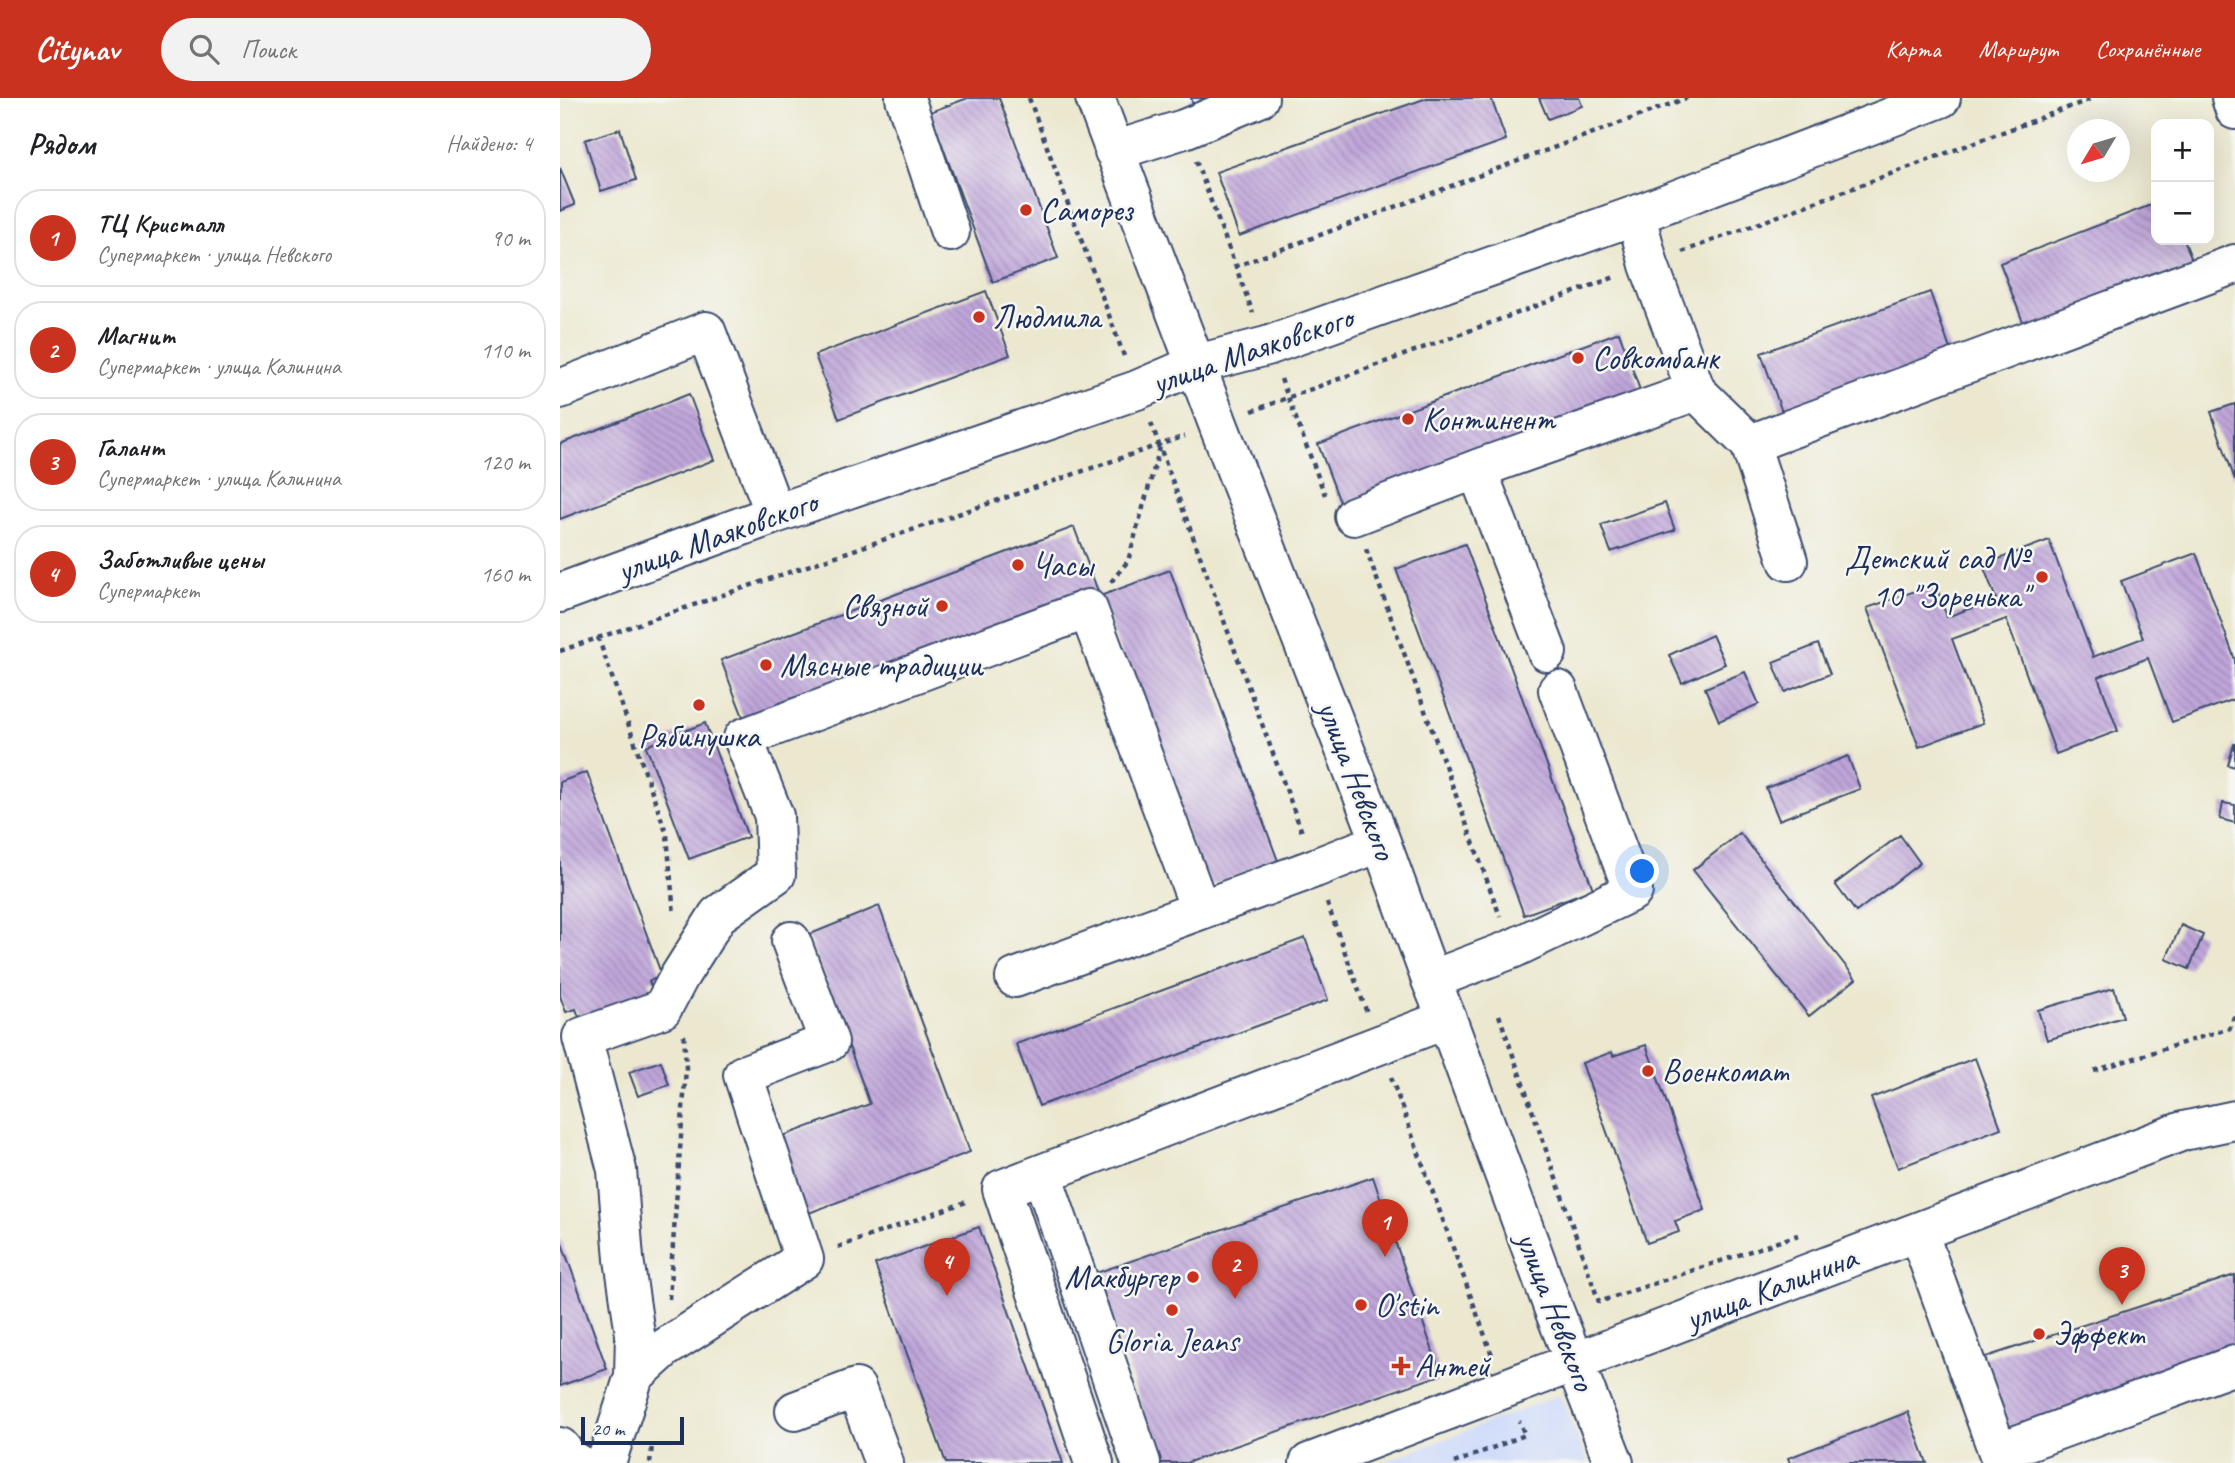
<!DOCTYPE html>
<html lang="ru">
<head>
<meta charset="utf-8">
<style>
  body { margin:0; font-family:Caveat,sans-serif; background:#f2f2f2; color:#202124 }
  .controls { position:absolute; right:21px; top:21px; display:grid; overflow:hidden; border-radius:14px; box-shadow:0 7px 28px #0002 }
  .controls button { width:63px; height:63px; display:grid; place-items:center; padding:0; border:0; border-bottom:2px solid #e0e0e0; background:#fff; color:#202124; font:35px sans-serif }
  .compass { position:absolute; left:1507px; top:21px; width:63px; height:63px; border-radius:50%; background:#fff; box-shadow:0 7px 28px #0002; rotate:232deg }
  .scale { position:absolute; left:21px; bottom:18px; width:103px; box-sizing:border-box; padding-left:7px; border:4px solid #1b2f5e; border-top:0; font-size:19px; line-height:24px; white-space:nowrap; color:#1b2f5e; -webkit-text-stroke:5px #f6f6f2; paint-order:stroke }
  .you { position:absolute; left:1083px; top:774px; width:24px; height:24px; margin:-18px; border:5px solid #fff; border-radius:50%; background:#1a73e8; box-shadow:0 0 0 10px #1a73e833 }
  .badge { display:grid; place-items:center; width:46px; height:46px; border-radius:50%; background:#c8321e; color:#fff; font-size:23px; font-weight:700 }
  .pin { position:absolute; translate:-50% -58px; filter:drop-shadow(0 2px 4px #0008) }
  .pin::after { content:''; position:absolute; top:37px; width:24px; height:21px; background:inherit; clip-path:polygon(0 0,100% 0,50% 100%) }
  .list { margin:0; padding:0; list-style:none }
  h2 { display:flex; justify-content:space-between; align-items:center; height:91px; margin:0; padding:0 28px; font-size:30px }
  h2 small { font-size:23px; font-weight:400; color:#757577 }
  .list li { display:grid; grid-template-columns:46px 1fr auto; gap:21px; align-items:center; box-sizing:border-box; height:98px; margin:0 14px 14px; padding:0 14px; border:2px solid #e0e0e0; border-radius:28px }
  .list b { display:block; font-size:26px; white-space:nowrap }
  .list p { margin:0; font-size:23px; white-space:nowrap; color:#757577 }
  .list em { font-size:23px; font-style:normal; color:#757577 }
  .icon { flex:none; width:38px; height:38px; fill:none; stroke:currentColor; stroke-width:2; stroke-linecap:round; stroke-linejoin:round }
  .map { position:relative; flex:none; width:1675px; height:1365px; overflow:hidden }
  header { display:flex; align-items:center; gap:42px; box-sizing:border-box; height:98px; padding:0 35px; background:#c8321e; color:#fff }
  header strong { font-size:33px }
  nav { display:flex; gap:38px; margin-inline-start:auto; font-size:24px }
  .search { width:490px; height:63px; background:#f2f2f2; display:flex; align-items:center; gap:18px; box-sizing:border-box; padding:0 24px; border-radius:38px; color:#757577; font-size:26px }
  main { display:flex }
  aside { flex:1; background:#fff }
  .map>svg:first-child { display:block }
  .built { fill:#cedafa }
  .building { fill:url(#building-back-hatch) }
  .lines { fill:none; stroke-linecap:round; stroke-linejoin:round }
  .minor-casing { stroke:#3a4b6f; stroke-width:42 }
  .path { stroke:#3a4b6f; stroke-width:4.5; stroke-dasharray:5 5; stroke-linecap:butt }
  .minor { stroke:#fff; stroke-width:38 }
  .poi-dot { fill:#c8321e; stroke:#f6f6f2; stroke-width:2.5 }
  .labels { text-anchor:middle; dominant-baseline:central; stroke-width:5; stroke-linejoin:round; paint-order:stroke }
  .poi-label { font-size:33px; fill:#1b2f5e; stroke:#f6f6f2; text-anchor:start }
  .street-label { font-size:33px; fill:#1b2f5e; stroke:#f6f6f2 }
</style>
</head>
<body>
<header>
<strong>Citynav</strong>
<div class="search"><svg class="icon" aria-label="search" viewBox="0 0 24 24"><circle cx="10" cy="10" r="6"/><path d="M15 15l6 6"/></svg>Поиск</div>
<nav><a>Карта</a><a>Маршрут</a><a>Сохранённые</a></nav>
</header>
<main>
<aside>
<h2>Рядом<small>Найдено: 4</small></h2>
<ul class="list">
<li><span class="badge">1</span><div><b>ТЦ Кристалл</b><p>Супермаркет · улица Невского</p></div><em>90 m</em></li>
<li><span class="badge">2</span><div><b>Магнит</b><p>Супермаркет · улица Калинина</p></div><em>110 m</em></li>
<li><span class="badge">3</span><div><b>Галант</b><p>Супермаркет · улица Калинина</p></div><em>120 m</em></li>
<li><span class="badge">4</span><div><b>Заботливые цены</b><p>Супермаркет</p></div><em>160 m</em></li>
</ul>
</aside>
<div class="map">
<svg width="1675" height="1365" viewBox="0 0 1675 1365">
  <defs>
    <pattern id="building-back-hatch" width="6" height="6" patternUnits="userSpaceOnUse" patternTransform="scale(1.75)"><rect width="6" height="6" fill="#c0a6da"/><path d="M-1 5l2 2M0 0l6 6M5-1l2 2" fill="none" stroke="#9b88b4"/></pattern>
  </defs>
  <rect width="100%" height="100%" fill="#f6f6f2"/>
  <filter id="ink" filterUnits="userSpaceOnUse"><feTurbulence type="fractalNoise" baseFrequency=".0143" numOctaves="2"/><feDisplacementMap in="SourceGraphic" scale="14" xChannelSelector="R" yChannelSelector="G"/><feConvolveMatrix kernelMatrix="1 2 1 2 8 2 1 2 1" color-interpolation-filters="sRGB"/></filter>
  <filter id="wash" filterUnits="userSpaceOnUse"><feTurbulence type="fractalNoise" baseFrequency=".00686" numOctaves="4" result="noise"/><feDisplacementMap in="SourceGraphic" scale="28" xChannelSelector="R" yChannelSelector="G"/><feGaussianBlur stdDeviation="1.57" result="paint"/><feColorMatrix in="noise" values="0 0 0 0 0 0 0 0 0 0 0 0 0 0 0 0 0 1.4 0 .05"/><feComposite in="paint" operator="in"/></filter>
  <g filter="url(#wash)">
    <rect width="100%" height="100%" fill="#ece8d0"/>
    <!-- built -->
    <path class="built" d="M1000,1297L1028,1365H822Z"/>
    <g id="blocks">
      <!-- building -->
      <path class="building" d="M408,0H439L498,160L433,184L370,14Z
        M631,0H660L634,10Z
        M867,0H931L946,42L679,138L656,74Z
        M979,0H1019L1022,8L988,21Z
        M60,31L76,82L41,93L25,42Z
        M0,70L15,107L0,113Z
        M1596,105V142H1624L1635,170L1467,234L1440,165Z
        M426,193L450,257L279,321L255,257Z
        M1370,194L1392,257L1223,317L1201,255Z
        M1059,234L1081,295L781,407L758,346Z
        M129,296L154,362L0,421V346Z
        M1675,306V382L1651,314Z
        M1105,405L1115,432L1051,454L1041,427Z
        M514,429L539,496L187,629L161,562Z
        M1489,442L1533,559L1583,540L1561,483L1636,455L1675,562V601L1612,624L1588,560L1538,579L1558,633L1496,656L1446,521L1392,541L1423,625L1359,649L1307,510L1375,486L1387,519L1436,501L1423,467Z
        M905,446L1033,791L964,817L836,471Z
        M610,472L718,763L647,789L540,498Z
        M1152,537L1165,566L1122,585L1109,557Z
        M1258,546L1270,576L1225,594L1213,564Z
        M1185,574L1199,606L1159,623L1145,590Z
        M145,625L188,739L129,761L86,648Z
        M1674,646H1675V669L1668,667Z
        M1288,658L1300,691L1219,722L1206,690Z
        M27,674L102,878L89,883L97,905L24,932L16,911L6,914L0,898V684Z
        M1663,705L1675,707V725L1660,721Z
        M1180,735L1296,881L1249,918L1133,772Z
        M1340,737L1360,765L1296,814L1275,786Z
        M319,808L410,1054L241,1118L212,1042L310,1006L248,837Z
        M1621,827L1643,837L1629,871L1606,861Z
        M745,840L768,902L479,1008L456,946Z
        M1554,890L1563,919L1487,942L1478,912Z
        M1086,947L1145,1112L1115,1123L1119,1134L1087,1145L1022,965L1052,954L1053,958Z
        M1415,960L1441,1030L1338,1070L1311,1000Z
        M101,963L109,987L78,998L69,974Z
        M813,1079L881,1277L626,1365H601L536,1175Z
        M419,1129L503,1365H386L315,1166Z
        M0,1140L47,1271L0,1288Z
        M1675,1177V1254L1440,1332L1417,1262Z
        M1348,1314L1367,1365H1230L1228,1360Z"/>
    </g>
  </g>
  <g filter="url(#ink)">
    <use href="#blocks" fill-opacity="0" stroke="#3a4b6f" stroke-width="2"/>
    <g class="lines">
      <defs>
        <path id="minor" d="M345,0L390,134
          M535,0L658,326L821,744L871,882L887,921L994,1212L1054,1365
          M1671,0L1675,12
          M554,53L624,31L699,0
          M0,291L146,233L215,416
          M1136,293L1190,346L1228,463
          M1190,346L1675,166
          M917,371L987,554
          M794,418L917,371L1136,293L1089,167L1076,117
          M0,495L215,416L577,292L637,266L707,248L1076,117L1381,0
          M455,880L755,770L821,744
          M871,882L952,851L1073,793L998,592
          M482,1076L581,1365
          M1358,1134L1438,1354L1675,1267
          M74,1278L105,1250L244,1161L183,977L269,944L231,843
          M235,1313L296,1290L324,1365
          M0,1349L11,1363L17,1365
          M46,1365L74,1278L75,1236L64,1161L57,1072L22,939L102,911L119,879L158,817L216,776L214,718L183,640L528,511L640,811
          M534,1365L442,1091L887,921
          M749,1365L1623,1033L1675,1022"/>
      </defs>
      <!-- minor casing -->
      <use href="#minor" class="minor-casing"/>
      <!-- path -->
      <path class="path" d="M469,0L564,258
        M636,63L693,215
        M1122,154L1534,0
        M674,169L1127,0
        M721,281L765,397
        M692,313L1055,179
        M591,325L743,737
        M806,451L940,818
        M551,484L568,463L600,349
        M38,539L107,737L114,817
        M0,553L625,338
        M767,805L807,915
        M939,917L1039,1204L1238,1137
        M1534,973L1670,930L1675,916
        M831,979L932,1257
        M278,1149L409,1103
        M109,1201L126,970L124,937
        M90,1365L92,1348
        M894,1365L965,1337L959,1323"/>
      <!-- minor -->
      <use href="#minor" class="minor"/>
    </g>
  </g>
  <!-- markers -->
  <g class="poi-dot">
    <circle cx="466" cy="112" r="7"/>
    <circle cx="419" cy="219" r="7"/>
    <circle cx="1018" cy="260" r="7"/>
    <circle cx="848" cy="321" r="7"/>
    <circle cx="458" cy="467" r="7"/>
    <circle cx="1482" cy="479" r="7"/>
    <circle cx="382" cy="508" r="7"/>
    <circle cx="206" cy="567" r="7"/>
    <circle cx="139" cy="607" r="7"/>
    <circle cx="1088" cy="973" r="7"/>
    <circle cx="633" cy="1179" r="7"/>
    <circle cx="801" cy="1207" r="7"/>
    <circle cx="612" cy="1212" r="7"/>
    <circle cx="1479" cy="1236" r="7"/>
    <path d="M837.5 1257.5h7v7h7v7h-7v7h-7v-7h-7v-7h7z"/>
  </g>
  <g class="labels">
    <!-- poi labels -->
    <g class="poi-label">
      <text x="480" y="112">Саморез</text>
      <text x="433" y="219">Людмила</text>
      <text x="1032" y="260">Совкомбанк</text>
      <text x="862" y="321">Континент</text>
      <text x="1468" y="460" text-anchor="end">Детский сад №<tspan x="1468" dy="38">10 "Зоренька"</tspan></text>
      <text x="472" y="467">Часы</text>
      <text x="368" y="508" text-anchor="end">Связной</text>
      <text x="220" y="567">Мясные традиции</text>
      <text x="139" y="638" text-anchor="middle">Рябинушка</text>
      <text x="1102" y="973">Военкомат</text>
      <text x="619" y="1179" text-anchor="end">Макбургер</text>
      <text x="815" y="1207">O'stin</text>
      <text x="1493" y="1236">Эффект</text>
      <text x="612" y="1243" text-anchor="middle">Gloria Jeans</text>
      <text x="855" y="1268">Антей</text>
    </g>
    <!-- street labels -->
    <g class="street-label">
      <text transform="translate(692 252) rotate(-19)">улица Маяковского</text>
      <text transform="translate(157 438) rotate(-20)">улица Маяковского</text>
      <text transform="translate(797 682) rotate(69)">улица Невского</text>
      <text transform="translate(1211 1190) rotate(-21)">улица Калинина</text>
      <text transform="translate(996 1213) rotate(69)">улица Невского</text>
    </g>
  </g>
</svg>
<div class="controls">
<button>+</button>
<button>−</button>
</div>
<svg class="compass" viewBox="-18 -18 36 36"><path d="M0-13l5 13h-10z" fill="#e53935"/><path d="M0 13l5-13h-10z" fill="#757577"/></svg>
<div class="scale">20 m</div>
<div class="you"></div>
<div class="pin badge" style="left:825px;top:1159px">1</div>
<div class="pin badge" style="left:675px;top:1201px">2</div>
<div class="pin badge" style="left:1562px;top:1207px">3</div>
<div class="pin badge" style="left:387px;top:1198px">4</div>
</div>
</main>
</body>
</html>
